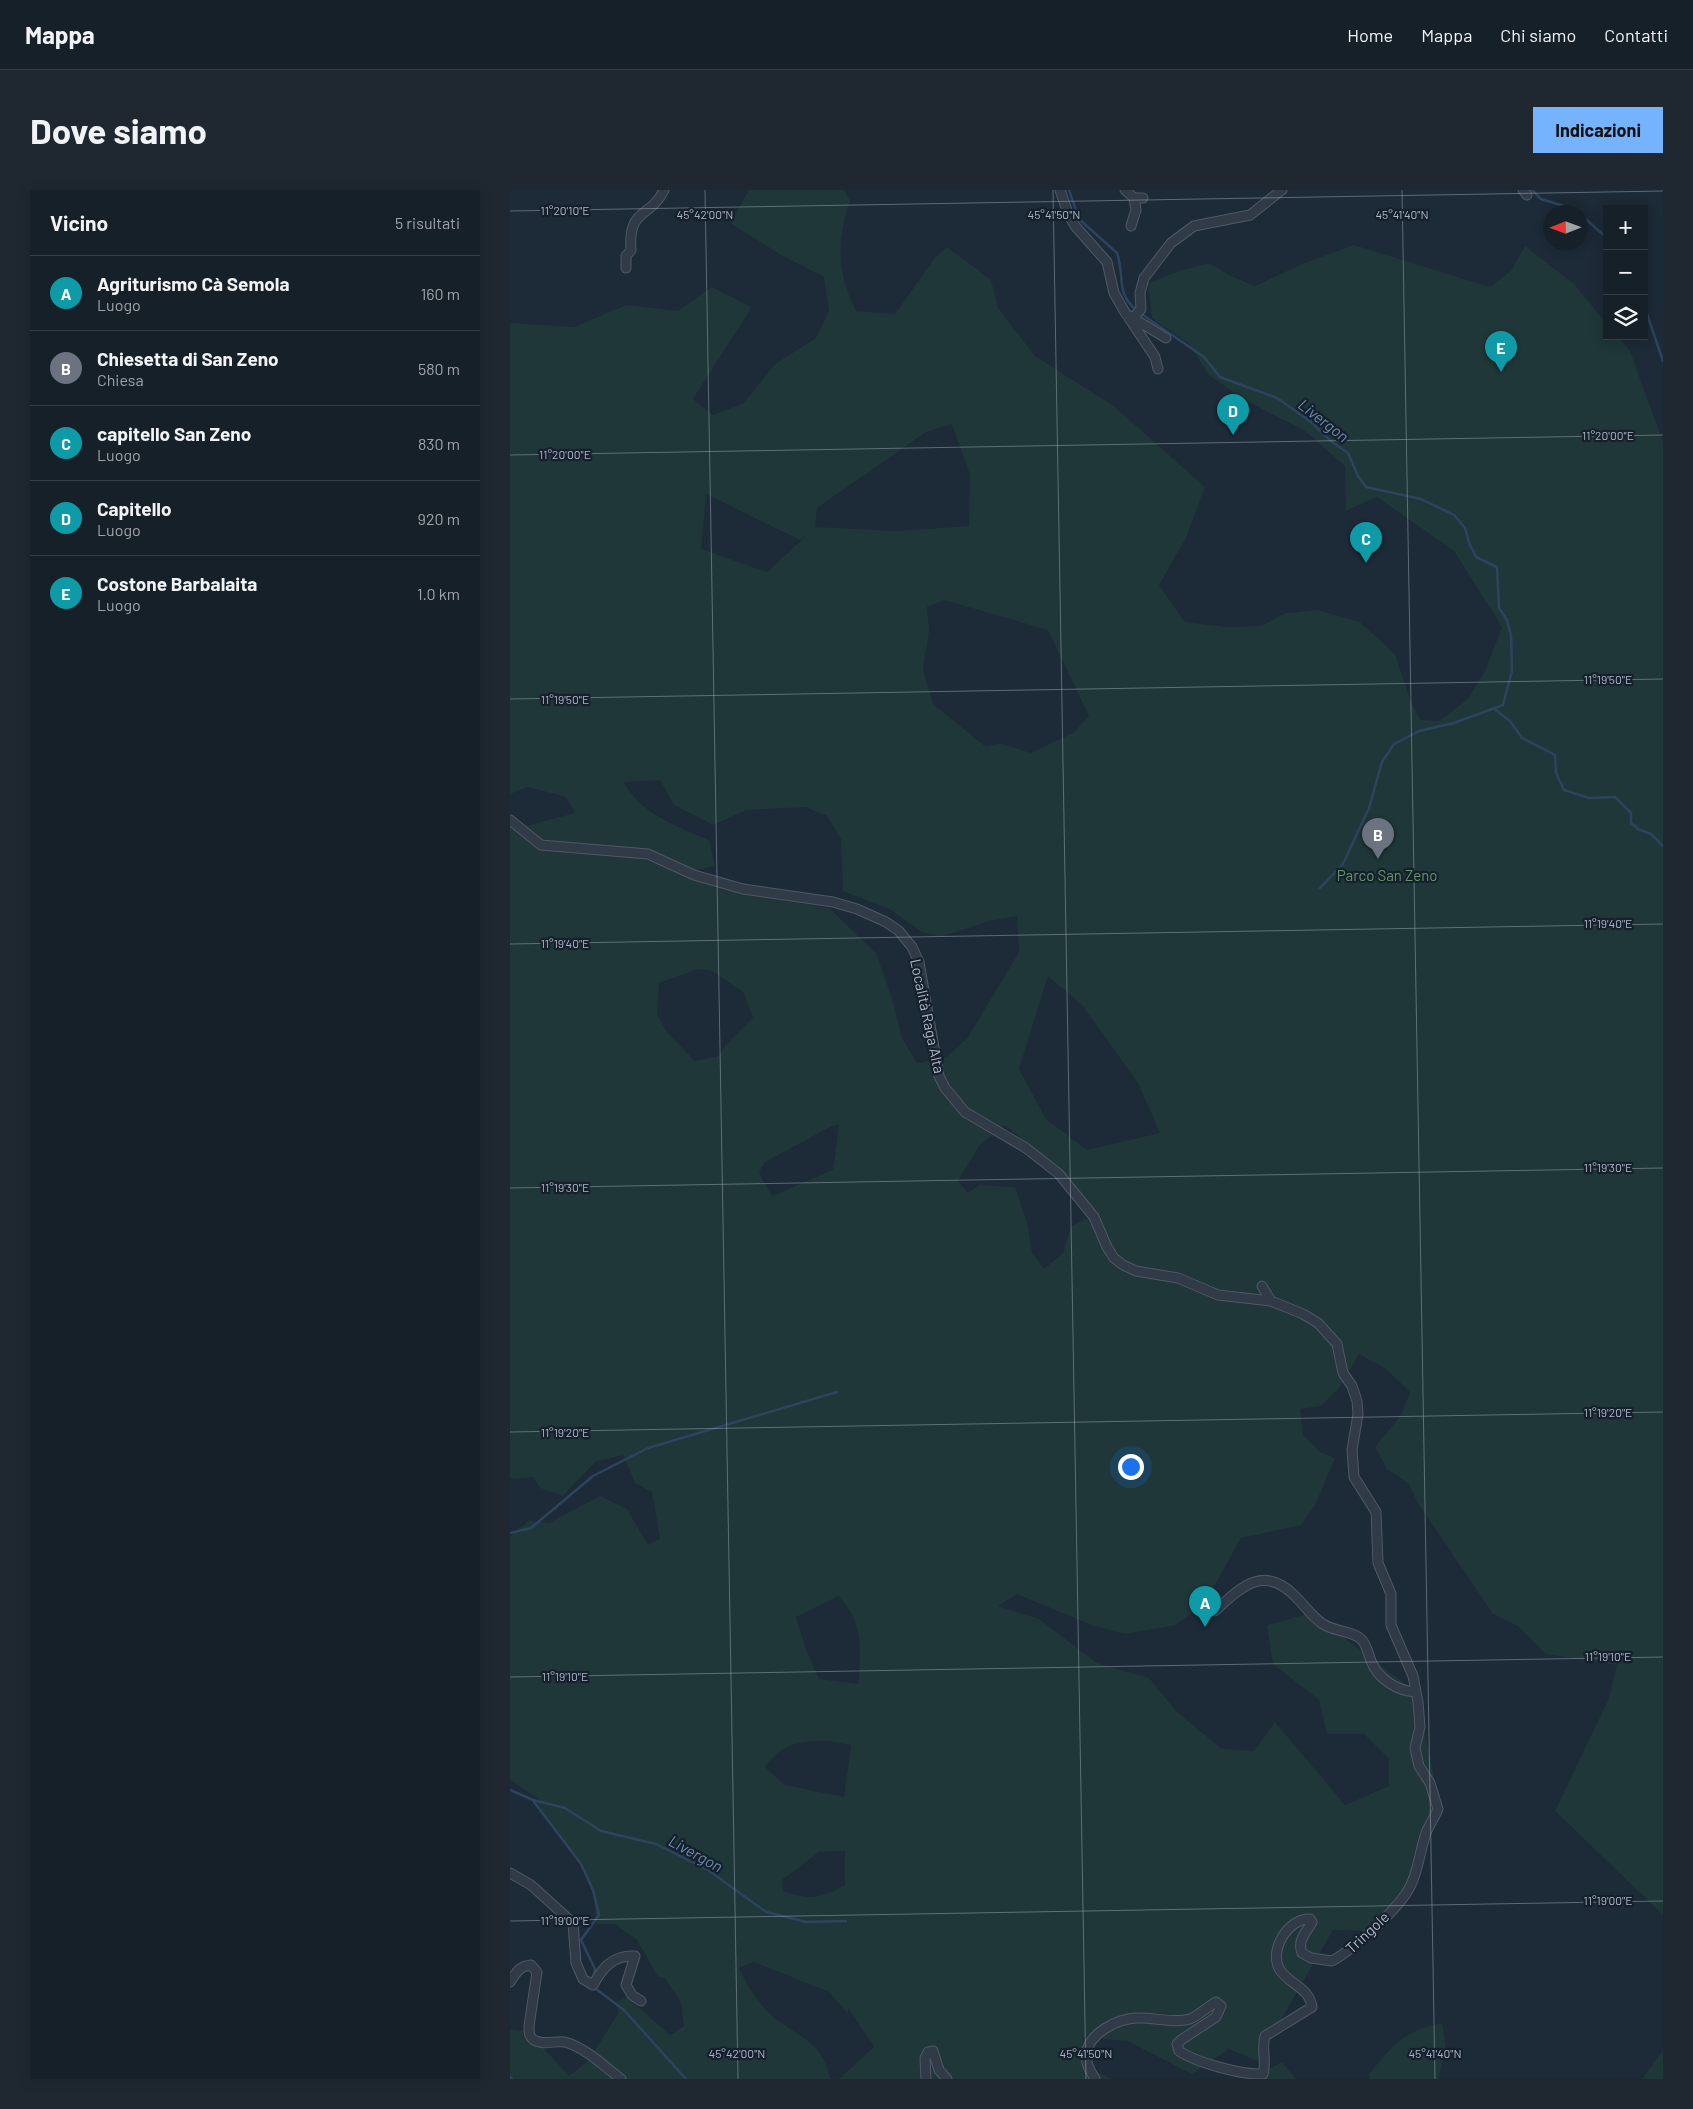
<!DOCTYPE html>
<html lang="it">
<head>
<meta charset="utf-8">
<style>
  body { margin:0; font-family:Barlow,sans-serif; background:#1f2831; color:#f1f3f6 }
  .controls { position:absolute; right:15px; top:15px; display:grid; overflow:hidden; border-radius:0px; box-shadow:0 2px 12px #0003 }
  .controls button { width:45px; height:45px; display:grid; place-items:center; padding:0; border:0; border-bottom:1px solid #353e46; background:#162029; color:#f1f3f6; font:25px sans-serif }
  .compass { position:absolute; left:1033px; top:15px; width:45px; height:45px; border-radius:50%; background:#162029; box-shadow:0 2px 12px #0003; rotate:269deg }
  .you { position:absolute; left:620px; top:1276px; width:18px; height:18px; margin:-12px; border:4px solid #fff; border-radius:50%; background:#1a73e8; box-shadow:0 0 0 8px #1a73e833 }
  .badge { display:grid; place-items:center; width:32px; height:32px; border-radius:50%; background:#75b3ff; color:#fff; font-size:16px; font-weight:700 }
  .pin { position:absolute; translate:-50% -41px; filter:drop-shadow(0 1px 2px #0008) }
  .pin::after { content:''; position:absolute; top:26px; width:18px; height:15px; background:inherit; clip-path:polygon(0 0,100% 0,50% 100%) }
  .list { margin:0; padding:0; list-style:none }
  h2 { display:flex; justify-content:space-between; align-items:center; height:65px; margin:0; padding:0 20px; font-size:21px }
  h2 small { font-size:16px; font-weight:400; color:#9ea3a8 }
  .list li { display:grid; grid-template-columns:32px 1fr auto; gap:15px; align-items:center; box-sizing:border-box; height:75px; padding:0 20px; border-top:1px solid #353e46 }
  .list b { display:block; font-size:19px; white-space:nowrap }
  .list p { margin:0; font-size:16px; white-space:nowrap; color:#9ea3a8 }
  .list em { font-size:16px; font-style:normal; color:#9ea3a8 }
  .icon { flex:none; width:28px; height:28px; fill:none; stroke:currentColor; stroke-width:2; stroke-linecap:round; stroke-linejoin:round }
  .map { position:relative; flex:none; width:1153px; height:1889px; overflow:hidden; border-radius:0px }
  header { display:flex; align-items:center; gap:30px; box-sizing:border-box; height:70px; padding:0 25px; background:#162029; border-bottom:1px solid #353e46 }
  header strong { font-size:24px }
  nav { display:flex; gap:28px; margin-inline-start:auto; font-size:18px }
  .intro { display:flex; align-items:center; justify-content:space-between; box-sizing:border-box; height:120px; padding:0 30px }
  h1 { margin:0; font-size:35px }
  .button { padding:12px 22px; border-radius:0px; background:#75b3ff; color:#111; font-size:18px; font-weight:700 }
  main { display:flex; gap:30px; padding:0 30px }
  aside { flex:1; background:#162029; border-radius:0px; box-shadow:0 2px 12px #0003 }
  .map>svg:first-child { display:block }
  .green { fill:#1f3738; fill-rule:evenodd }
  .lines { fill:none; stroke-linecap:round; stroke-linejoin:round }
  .stream { stroke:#2d445e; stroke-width:2.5 }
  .minor-casing { stroke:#4e5966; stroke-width:11 }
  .minor { stroke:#313b47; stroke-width:9 }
  .ticks { fill:none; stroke:#aab6c5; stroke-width:1; stroke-opacity:0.45 }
  .labels { text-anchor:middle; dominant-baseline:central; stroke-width:4.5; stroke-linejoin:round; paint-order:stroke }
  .park-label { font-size:15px; fill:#609769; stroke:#16202c }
  .street-label { font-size:15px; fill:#aab6c5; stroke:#16202c }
  .water-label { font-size:16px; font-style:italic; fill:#6789ac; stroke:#16202c }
  .ticks-label { font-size:12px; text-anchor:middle; fill:#aab6c5; stroke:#16202c; stroke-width:4.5; stroke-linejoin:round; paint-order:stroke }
</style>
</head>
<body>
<header>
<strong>Mappa</strong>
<nav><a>Home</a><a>Mappa</a><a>Chi siamo</a><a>Contatti</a></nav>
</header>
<div class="intro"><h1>Dove siamo</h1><a class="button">Indicazioni</a></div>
<main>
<aside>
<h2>Vicino<small>5 risultati</small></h2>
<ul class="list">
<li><span class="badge" style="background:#0f9aa8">A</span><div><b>Agriturismo Cà Semola</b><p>Luogo</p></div><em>160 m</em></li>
<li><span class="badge" style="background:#6b7280">B</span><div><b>Chiesetta di San Zeno</b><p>Chiesa</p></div><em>580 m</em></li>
<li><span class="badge" style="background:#0f9aa8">C</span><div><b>capitello San Zeno</b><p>Luogo</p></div><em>830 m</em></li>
<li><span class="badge" style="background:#0f9aa8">D</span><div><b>Capitello</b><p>Luogo</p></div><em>920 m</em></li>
<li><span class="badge" style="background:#0f9aa8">E</span><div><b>Costone Barbalaita</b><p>Luogo</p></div><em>1.0 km</em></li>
</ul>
</aside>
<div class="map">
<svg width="1153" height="1889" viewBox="0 0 1153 1889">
  <rect width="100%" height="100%" fill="#1d2a37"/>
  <!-- green -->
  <path class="green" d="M239,0H334L340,10C327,52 326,81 346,121L385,124L424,69L437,57L481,90L488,118L525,166L605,217L695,297L675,350L649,395L675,432L716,437L751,436L776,423L807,420L850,432L885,464L900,509L910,530L929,531L958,509L975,481L992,437L944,361L867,307L836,321L835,276L795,241L733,209L699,185L679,154L642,128L638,93L669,81L699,73L721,86L745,96L792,74L844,55L980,97L1001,81L1015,56L1064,94L1097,134V146H1108L1120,161L1153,252V1725L1045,1621L1099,1508L1107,1475L1036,1464L1008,1436L983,1424L907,1312L899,1294L877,1279L865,1257L891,1225L900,1202L876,1179L849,1164L830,1197L811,1216L790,1219L793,1245L810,1262L825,1268L806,1313L791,1335L731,1348L695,1413L666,1435L615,1444L584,1436L507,1404L488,1416L529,1429L587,1473L639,1488L667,1522L712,1559L744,1561L765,1532L835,1615L879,1596V1569L854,1544H817L809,1510L763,1474L757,1435L801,1423L906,1502L931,1620L896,1704L858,1741L823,1740L747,1871L719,1859L682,1884L617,1851L573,1847L575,1876L602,1889H329L364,1857L338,1818V1824L319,1802L244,1772L229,1778C238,1797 249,1815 265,1828C290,1848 314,1853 320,1889H0V1839L19,1842L59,1886L79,1870L109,1822L106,1812L117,1807L160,1845L174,1836L171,1813L155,1788L148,1787L127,1750L105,1734H86L83,1700L71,1674L23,1611L29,1609L0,1590V1347L18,1331L39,1333L90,1306L117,1319L138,1355L150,1349L142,1302L125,1293L113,1265L85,1272L53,1306L30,1298L23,1287L0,1289V637L52,661L134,669L234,704L319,718L366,763L382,808L392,848L407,873L437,867L458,847L509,762L507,726L479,731L431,747L412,742L379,719L333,701L331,649L317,626L295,617L236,620L203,635L164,615L150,590L114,592C129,623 168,637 199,650L205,676L177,682L135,664L31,649L12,637L65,623L56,607L18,597L0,604V133L64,137L116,115L168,121L202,97L242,117L183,209L203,225L234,213L265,174L306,148L319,121L314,87L271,65L220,33ZM442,234L460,285L459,336L388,341L305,337L307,318L416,242ZM196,304L290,350L297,345L257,382L191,359ZM434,410L538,440L579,526L563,543L521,563L490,553L476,557L423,514L413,479L419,441L417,417ZM188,779L202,781L233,802L243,828L215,856L209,866L185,871L156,841L147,824L149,793ZM538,786L572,815L628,893L650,943L577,960L536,929L509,879ZM329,935L323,980L262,1006L249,983L255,972L322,936ZM494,935L543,973L585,1025L561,1036L553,1063L534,1079L522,1062L517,1032L505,997L469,995L458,1003L448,991L469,956ZM328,1406C353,1430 352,1462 348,1494L309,1489L296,1459L286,1427ZM319,1551L341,1555L334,1607L275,1595L255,1577C275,1551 289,1552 319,1551ZM335,1661V1695C310,1709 300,1710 273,1701L272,1690L309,1662Z
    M932,1833L936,1858L928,1889H860L859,1884C883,1855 893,1841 932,1833Z
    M1153,1862V1889H1132L1151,1863Z
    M772,1872L786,1889H739Z"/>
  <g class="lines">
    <!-- stream -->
    <path class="stream" d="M559,0L569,29L607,63C615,85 605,102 626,120
      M1022,0L1031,9L1057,17
      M1066,21L1069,22
      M1070,24L1097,48
      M1134,115L1153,171
      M630,123L694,167L710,187L767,208L801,232L822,252L838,263L848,286L856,297L911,309L944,325L955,338L959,353L966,367L987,377L989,418L997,430L1001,445L1002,481L993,515L944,533L909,541L884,554L872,572L859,618L833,674L810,698
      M983,518L1000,531L1012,548L1045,565L1046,583L1054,600L1079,608L1105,607L1121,623V633L1128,639L1141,644L1153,656
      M0,1343L21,1338L83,1286L138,1258L327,1202
      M0,1600L23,1610L55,1618L91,1641L146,1654L198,1680L256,1722L296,1732L336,1731
      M24,1612L71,1674L83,1700L89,1725L71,1750L85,1779L84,1785
      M86,1799L114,1820L176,1889
      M0,1887L2,1889"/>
    <defs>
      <path id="minor" d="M550,0L559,26L566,37L597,72L604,103L616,124L656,148
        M615,0L624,8H633
        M1013,0L1017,5
        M621,36L626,20L624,8
        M116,78V66L121,60C118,17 140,29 154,0
        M619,128L645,167L648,179
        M623,128L631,119L630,103L634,88L661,53L684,36L740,25L772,0
        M0,630L31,655L138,664L184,685L233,699L323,712L347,719L376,732L389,741L402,757L409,772L429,886L435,898L455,922L516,958L549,984L584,1027L597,1057L604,1068L613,1075L626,1081L668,1088L708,1105L761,1111L793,1124L808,1133L827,1154L833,1183L842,1196L847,1211L848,1224L842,1260L844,1287L866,1322L868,1373L881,1404V1435L903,1486L908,1512L910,1537L905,1558L909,1576L920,1593L928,1619C925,1627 919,1635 916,1643C909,1663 908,1687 895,1705C881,1725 844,1759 822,1771L801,1768L792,1763C787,1750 796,1743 802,1732L800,1729C778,1728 758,1761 770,1780C780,1795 799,1797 802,1817L755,1846C751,1859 757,1871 753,1884C732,1885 687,1873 669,1861L667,1854L671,1850L706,1827L711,1816L706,1812C697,1817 688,1826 680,1829C664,1834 643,1827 626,1828C607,1829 579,1843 576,1864C575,1873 581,1882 585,1889
        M752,1096L761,1111
        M705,1421C732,1396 754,1374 786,1407C795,1416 802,1427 813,1434C825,1442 844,1441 852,1450C857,1456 858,1463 861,1471C868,1489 887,1501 906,1502
        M0,1683L21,1695L63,1733L66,1773L73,1789L83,1795C93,1777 103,1765 125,1766L116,1795L122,1805L131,1811
        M0,1792C6,1783 9,1776 21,1775L27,1782L19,1836C19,1842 19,1847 24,1850C34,1856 45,1850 55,1852C76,1858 94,1876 111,1889
        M416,1889L415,1868L418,1862L423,1861L429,1880L437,1889"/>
    </defs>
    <!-- minor casing -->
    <use href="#minor" class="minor-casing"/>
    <!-- minor -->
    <use href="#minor" class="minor"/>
  </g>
  <!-- ticks -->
  <path class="ticks" d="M195,0L228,1889M543,0L576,1889M892,0L925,1889M0,21L1153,1M0,265L1153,245M0,509L1153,489M0,754L1153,734M0,998L1153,978M0,1242L1153,1222M0,1487L1153,1467M0,1731L1153,1711"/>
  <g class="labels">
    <!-- park labels -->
    <g class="park-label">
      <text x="877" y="685">Parco San Zeno</text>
    </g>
    <!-- street labels -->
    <g class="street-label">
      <text transform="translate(418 826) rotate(78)">Località Raga Alta</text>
      <text transform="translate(857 1742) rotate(-43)">Tringole</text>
    </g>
    <!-- water labels -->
    <g class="water-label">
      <text transform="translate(814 230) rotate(38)">Livergon</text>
      <text transform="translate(186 1663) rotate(29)">Livergon</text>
    </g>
  </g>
  <g class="ticks-label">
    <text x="55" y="25">11°20'10"E</text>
    <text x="195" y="29">45°42'00"N</text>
    <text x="544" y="29">45°41'50"N</text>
    <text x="892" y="29">45°41'40"N</text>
    <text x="1098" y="250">11°20'00"E</text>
    <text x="55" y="269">11°20'00"E</text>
    <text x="1098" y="494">11°19'50"E</text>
    <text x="55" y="514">11°19'50"E</text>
    <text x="1098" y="738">11°19'40"E</text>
    <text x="55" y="758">11°19'40"E</text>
    <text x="1098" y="982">11°19'30"E</text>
    <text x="55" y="1002">11°19'30"E</text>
    <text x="1098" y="1227">11°19'20"E</text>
    <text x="55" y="1247">11°19'20"E</text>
    <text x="1098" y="1471">11°19'10"E</text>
    <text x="55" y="1491">11°19'10"E</text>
    <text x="1098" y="1715">11°19'00"E</text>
    <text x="55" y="1735">11°19'00"E</text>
    <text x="227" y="1868">45°42'00"N</text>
    <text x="576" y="1868">45°41'50"N</text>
    <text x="925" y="1868">45°41'40"N</text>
  </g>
</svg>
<div class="controls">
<button>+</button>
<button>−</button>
<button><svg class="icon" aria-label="layers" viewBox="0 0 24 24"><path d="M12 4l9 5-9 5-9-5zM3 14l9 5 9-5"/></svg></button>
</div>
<svg class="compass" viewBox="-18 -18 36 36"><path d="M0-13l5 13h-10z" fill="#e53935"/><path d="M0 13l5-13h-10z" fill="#9ea3a8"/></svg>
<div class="you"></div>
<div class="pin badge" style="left:695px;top:1437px;background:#0f9aa8">A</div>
<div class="pin badge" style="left:868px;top:669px;background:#6b7280">B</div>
<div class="pin badge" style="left:856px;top:373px;background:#0f9aa8">C</div>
<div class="pin badge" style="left:723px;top:245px;background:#0f9aa8">D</div>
<div class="pin badge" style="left:991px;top:182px;background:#0f9aa8">E</div>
</div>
</main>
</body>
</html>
